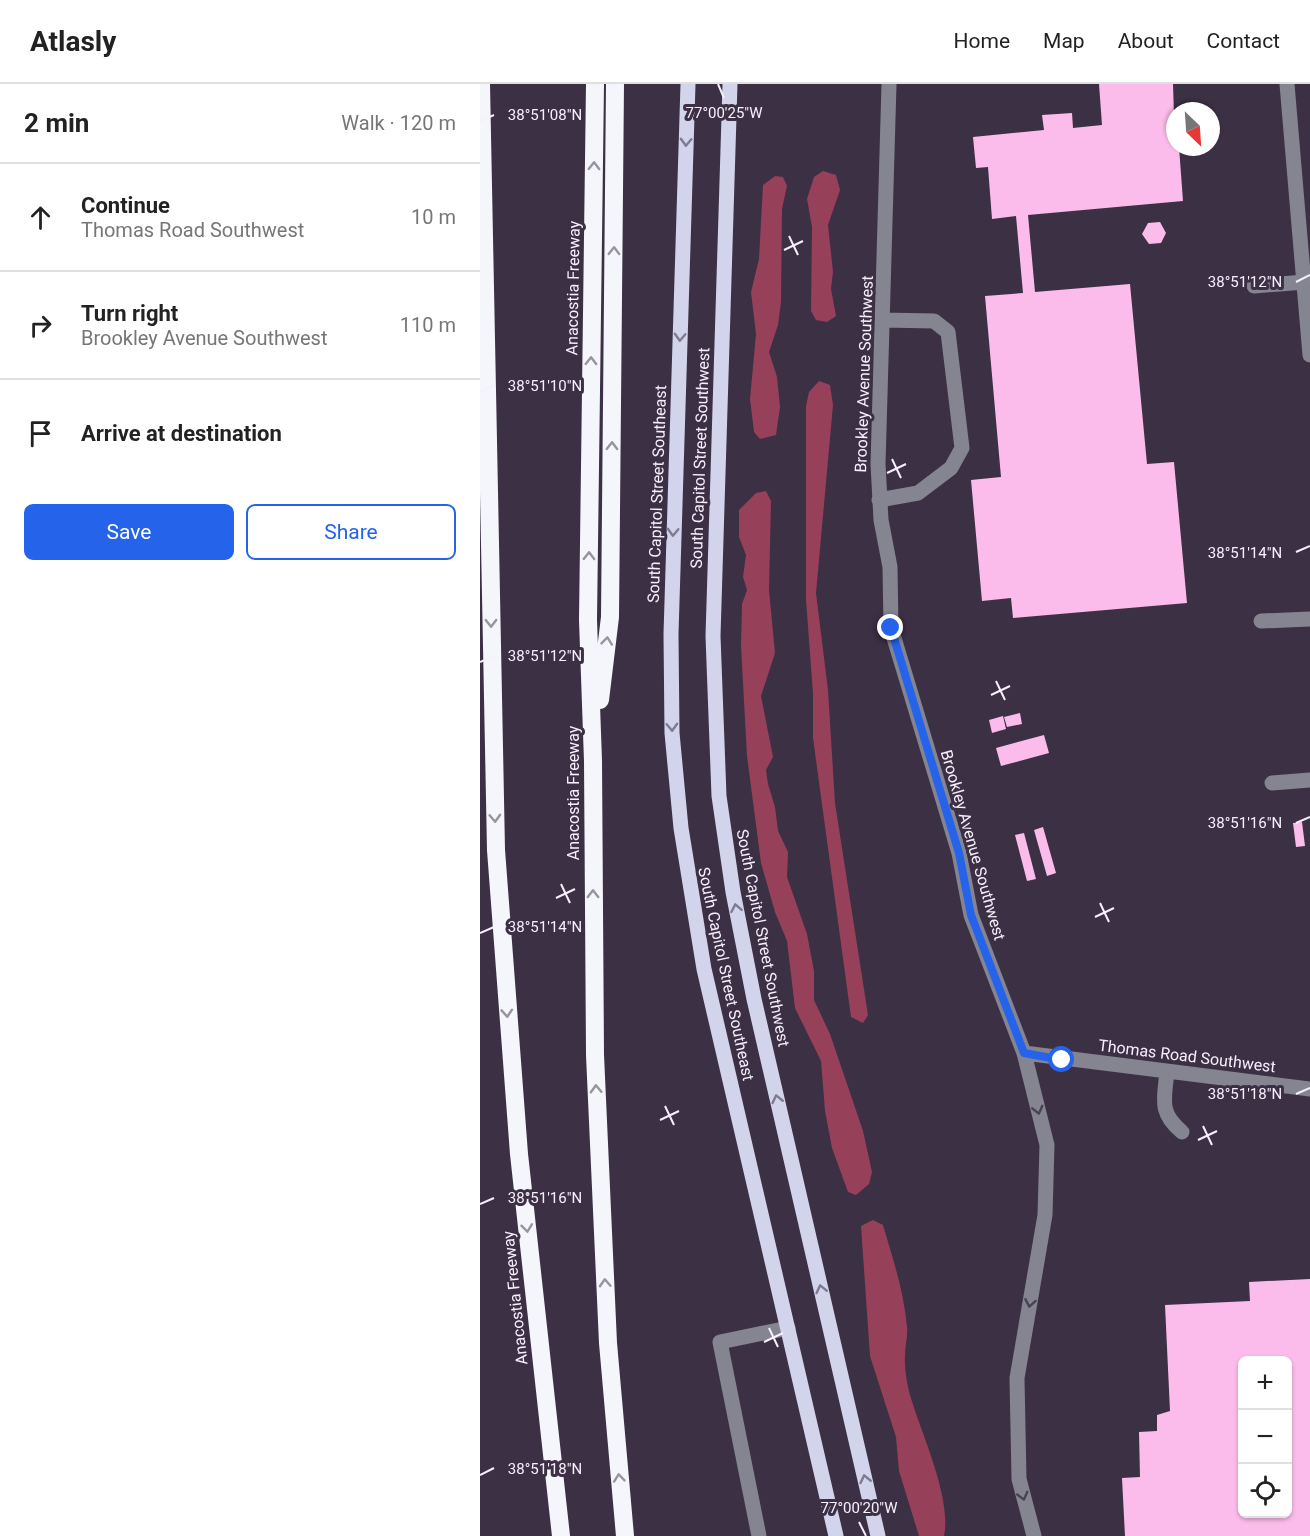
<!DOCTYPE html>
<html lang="en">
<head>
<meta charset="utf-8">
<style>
  body { margin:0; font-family:Roboto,sans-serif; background:#f2f2f2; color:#222 }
  .controls { position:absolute; right:18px; bottom:18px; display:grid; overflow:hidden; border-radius:9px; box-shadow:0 2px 4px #0004 }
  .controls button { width:54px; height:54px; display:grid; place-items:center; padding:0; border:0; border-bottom:2px solid #e0e0e0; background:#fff; color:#222; font:30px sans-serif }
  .compass { position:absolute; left:686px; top:18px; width:54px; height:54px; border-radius:50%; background:#fff; box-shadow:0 2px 4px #0004; rotate:155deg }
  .stop { position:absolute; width:18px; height:18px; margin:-14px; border:4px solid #2563eb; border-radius:50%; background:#fff }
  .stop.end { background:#2563eb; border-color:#fff; box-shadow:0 2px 6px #0008 }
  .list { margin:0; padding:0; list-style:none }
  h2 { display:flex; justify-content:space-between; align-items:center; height:78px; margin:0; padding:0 24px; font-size:26px }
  h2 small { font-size:20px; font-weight:400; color:#767676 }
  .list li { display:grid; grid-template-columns:39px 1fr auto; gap:18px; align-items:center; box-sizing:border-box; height:108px; padding:0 24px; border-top:2px solid #e0e0e0 }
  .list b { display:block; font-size:22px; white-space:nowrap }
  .list p { margin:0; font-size:20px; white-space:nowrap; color:#767676 }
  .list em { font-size:20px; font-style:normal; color:#767676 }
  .actions { display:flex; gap:12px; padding:18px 24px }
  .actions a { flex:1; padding:14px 0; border:2px solid #2563eb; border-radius:9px; text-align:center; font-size:21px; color:#2563eb }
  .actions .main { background:#2563eb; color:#fff }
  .icon { flex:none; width:33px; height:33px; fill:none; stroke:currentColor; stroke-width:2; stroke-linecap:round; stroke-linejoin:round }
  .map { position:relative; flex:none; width:830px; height:1452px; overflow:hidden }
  header { display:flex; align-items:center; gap:36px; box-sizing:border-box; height:84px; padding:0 30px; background:#fff; border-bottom:2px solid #e0e0e0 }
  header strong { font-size:28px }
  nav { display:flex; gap:33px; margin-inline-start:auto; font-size:21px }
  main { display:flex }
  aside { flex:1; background:#fff }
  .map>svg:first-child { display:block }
  .forest { fill:#96405a }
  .building { fill:#fcbceb; fill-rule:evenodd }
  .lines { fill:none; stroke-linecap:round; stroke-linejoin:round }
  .minor { stroke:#848591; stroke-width:15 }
  .major { stroke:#d2d4ec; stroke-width:15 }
  .highway { stroke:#f5f6fb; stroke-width:18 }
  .oneway { stroke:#807a90 }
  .oneway2 { stroke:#9893a0 }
  .oneway3 { stroke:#4a4154 }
  .route { stroke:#2563eb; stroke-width:8 }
  .ticks { fill:none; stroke:#f6effc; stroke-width:2 }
  .labels { text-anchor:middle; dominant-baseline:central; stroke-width:6; stroke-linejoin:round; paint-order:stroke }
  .street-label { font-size:16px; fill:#f6effc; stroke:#3c3045 }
  .ticks-label { font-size:15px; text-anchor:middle; fill:#f6effc; stroke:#3c3045; stroke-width:6; stroke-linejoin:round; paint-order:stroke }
</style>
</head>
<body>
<header>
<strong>Atlasly</strong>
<nav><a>Home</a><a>Map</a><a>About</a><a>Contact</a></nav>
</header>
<main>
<aside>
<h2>2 min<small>Walk · 120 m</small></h2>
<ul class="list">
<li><svg class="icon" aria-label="ahead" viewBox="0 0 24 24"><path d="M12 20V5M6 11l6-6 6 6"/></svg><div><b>Continue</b><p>Thomas Road Southwest</p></div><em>10 m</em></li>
<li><svg class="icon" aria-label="right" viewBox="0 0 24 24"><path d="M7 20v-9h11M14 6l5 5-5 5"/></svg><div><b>Turn right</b><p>Brookley Avenue Southwest</p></div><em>110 m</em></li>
<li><svg class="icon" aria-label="arrive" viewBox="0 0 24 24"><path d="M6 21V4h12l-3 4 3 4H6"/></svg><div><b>Arrive at destination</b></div></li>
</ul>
<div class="actions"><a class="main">Save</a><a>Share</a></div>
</aside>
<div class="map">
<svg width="830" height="1452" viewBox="0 0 830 1452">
  <rect width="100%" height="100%" fill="#3c3045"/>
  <!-- forest -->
  <path class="forest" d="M343,87L356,91L360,106L348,141L353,188L351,205L356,232L347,238L336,236L331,227L332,143L327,115L334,93Z
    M295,92L303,93L307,102L302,125L301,218L298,241L289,268L297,293L300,323L296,351L280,355L274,348L270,315L276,250L271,208L279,175L283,101Z
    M339,297L350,301L353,321L336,509L348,606L355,719L388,931L383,939L371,933L333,654V610L326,516V322L329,308Z
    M286,407L291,417L289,506L295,569L281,612L293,673L286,686L288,700L295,723L298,747L308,768L307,793L327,850L334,887V916L350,950L383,1047L392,1088L389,1100L376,1111L368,1108L352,1064L345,1027L341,977L315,924L307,857L295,828L281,779L267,672L261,562L262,520L267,506L263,493L266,471L259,453V426L276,409Z
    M393,1136L403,1141C413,1175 424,1208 427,1243C428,1252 425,1262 425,1271C424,1282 427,1300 430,1311C441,1349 472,1414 464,1452H439L419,1387L416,1353L390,1272L381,1142Z"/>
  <!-- building -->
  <path class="building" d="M619,0H693L695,63H699L703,117L548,131L555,208L650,200L667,380L694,378L707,519L533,534L531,514L502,517L491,396L521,393L505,212L543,209L536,132L512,135L508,83L496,84L493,53L564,46L562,31L592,29L593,44L622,41Z
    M680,138L686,149L681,159L669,160L662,150L668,139Z
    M540,629L542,640L527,643L524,633Z
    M523,632L526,645L512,649L509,636Z
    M564,651L569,669L521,682L516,664Z
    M822,738L825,762L816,763L813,739Z
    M563,743L576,789L567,792L554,746Z
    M544,749L556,795L547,797L535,751Z
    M830,1195V1452H645L642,1394L660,1393L659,1348L677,1347V1331L690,1327L685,1221L770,1217L769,1198ZM762,1276H808V1430H762Z"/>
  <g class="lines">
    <!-- minor -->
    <path class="minor" d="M409,0L398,380L401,436L410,483L411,544L479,769L491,831L544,969L567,1061L565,1131L537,1294L539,1395L554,1452
      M807,0L830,271
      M774,202L825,198
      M399,416L438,409L471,384L482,364L468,248L454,237L403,236
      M781,537L830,535
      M792,699L830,696
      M544,969L830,1005
      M687,988C684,1016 679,1029 702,1048
      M279,1452L240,1258L308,1244"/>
    <!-- major -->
    <path class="major" d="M208,0L191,550L192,649L201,744L224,885L356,1452
      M250,0L233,552L239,712L253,808L274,915L398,1452"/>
    <!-- highway -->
    <path class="highway" d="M1,0L16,766L39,1070L81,1452
      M115,0L108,536L113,677L115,971L128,1259L145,1452
      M120,616L130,533L135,0"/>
  </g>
  <!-- one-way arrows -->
  <defs><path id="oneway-chevron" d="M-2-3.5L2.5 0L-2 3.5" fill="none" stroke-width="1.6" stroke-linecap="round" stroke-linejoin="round" transform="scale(1.5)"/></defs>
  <g class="oneway">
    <use href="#oneway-chevron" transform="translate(206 58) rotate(92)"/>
    <use href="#oneway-chevron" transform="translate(200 253) rotate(92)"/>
    <use href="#oneway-chevron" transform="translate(193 448) rotate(92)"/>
    <use href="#oneway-chevron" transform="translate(192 643) rotate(88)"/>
    <use href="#oneway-chevron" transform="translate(256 824) rotate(-101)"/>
    <use href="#oneway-chevron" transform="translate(297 1015) rotate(-103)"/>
    <use href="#oneway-chevron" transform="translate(341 1205) rotate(-103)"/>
    <use href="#oneway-chevron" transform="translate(385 1395) rotate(-103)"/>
  </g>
  <g class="oneway2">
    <use href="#oneway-chevron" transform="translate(114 82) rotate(-89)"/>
    <use href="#oneway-chevron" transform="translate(134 167) rotate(-89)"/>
    <use href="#oneway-chevron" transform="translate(111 277) rotate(-89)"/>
    <use href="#oneway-chevron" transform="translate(132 362) rotate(-89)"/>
    <use href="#oneway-chevron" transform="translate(109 472) rotate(-89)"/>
    <use href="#oneway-chevron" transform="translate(11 539) rotate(89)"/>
    <use href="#oneway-chevron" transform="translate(127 557) rotate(-84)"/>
    <use href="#oneway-chevron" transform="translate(15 734) rotate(88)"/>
    <use href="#oneway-chevron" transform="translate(113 810) rotate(-90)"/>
    <use href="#oneway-chevron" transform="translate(27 929) rotate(86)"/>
    <use href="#oneway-chevron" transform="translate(116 1005) rotate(-92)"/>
    <use href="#oneway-chevron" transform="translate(47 1144) rotate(83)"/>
    <use href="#oneway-chevron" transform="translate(125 1199) rotate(-93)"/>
    <use href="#oneway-chevron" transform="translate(139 1394) rotate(-96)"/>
  </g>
  <g class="oneway3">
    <use href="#oneway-chevron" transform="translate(558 1026) rotate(76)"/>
    <use href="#oneway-chevron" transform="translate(550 1219) rotate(100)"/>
    <use href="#oneway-chevron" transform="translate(543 1412) rotate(75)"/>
  </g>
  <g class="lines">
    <!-- route -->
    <path class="route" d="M411,544L479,769L491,831L544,969L582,976"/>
  </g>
  <!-- ticks -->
  <path class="ticks" d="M238,0L244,14M0,37L14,31M309,152L318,171M304,166L323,157M816,198L830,191M0,308L14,301M412,375L421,394M407,389L426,380M816,468L830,462M0,578L14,572M516,597L525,616M511,611L530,602M816,739L830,733M81,800L90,819M76,814L95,805M620,819L629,838M615,833L634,824M0,849L14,843M816,1010L830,1004M185,1022L194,1041M180,1036L199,1027M723,1042L732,1061M718,1056L737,1047M0,1120L14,1114M289,1244L298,1263M284,1258L303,1249M0,1391L14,1384M379,1438L386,1452"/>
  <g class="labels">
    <!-- street labels -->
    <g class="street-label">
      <text transform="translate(93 204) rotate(-89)">Anacostia Freeway</text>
      <text transform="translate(384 290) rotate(-88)">Brookley Avenue Southwest</text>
      <text transform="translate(220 374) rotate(-88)">South Capitol Street Southwest</text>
      <text transform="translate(177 410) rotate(-88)">South Capitol Street Southeast</text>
      <text transform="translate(93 709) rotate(-90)">Anacostia Freeway</text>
      <text transform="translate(493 761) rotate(74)">Brookley Avenue Southwest</text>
      <text transform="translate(283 854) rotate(79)">South Capitol Street Southwest</text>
      <text transform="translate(246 890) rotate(78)">South Capitol Street Southeast</text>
      <text transform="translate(707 972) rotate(7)">Thomas Road Southwest</text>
      <text transform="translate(35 1214) rotate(-96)">Anacostia Freeway</text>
    </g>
  </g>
  <g class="ticks-label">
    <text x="244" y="34">77°00'25"W</text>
    <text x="65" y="36">38°51'08"N</text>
    <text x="765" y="203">38°51'12"N</text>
    <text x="65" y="307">38°51'10"N</text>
    <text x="765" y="474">38°51'14"N</text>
    <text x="65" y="577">38°51'12"N</text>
    <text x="765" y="744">38°51'16"N</text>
    <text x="65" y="848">38°51'14"N</text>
    <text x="765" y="1015">38°51'18"N</text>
    <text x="65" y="1119">38°51'16"N</text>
    <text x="65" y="1390">38°51'18"N</text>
    <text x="379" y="1429">77°00'20"W</text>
  </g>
</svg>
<div class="controls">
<button>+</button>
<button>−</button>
<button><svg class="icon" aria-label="locate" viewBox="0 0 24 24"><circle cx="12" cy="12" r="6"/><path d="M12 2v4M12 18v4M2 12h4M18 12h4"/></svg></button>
</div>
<svg class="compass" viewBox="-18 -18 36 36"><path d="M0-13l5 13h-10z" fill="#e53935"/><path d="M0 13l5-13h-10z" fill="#767676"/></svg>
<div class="stop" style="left:582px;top:976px"></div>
<div class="stop end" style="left:411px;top:544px"></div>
</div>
</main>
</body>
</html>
